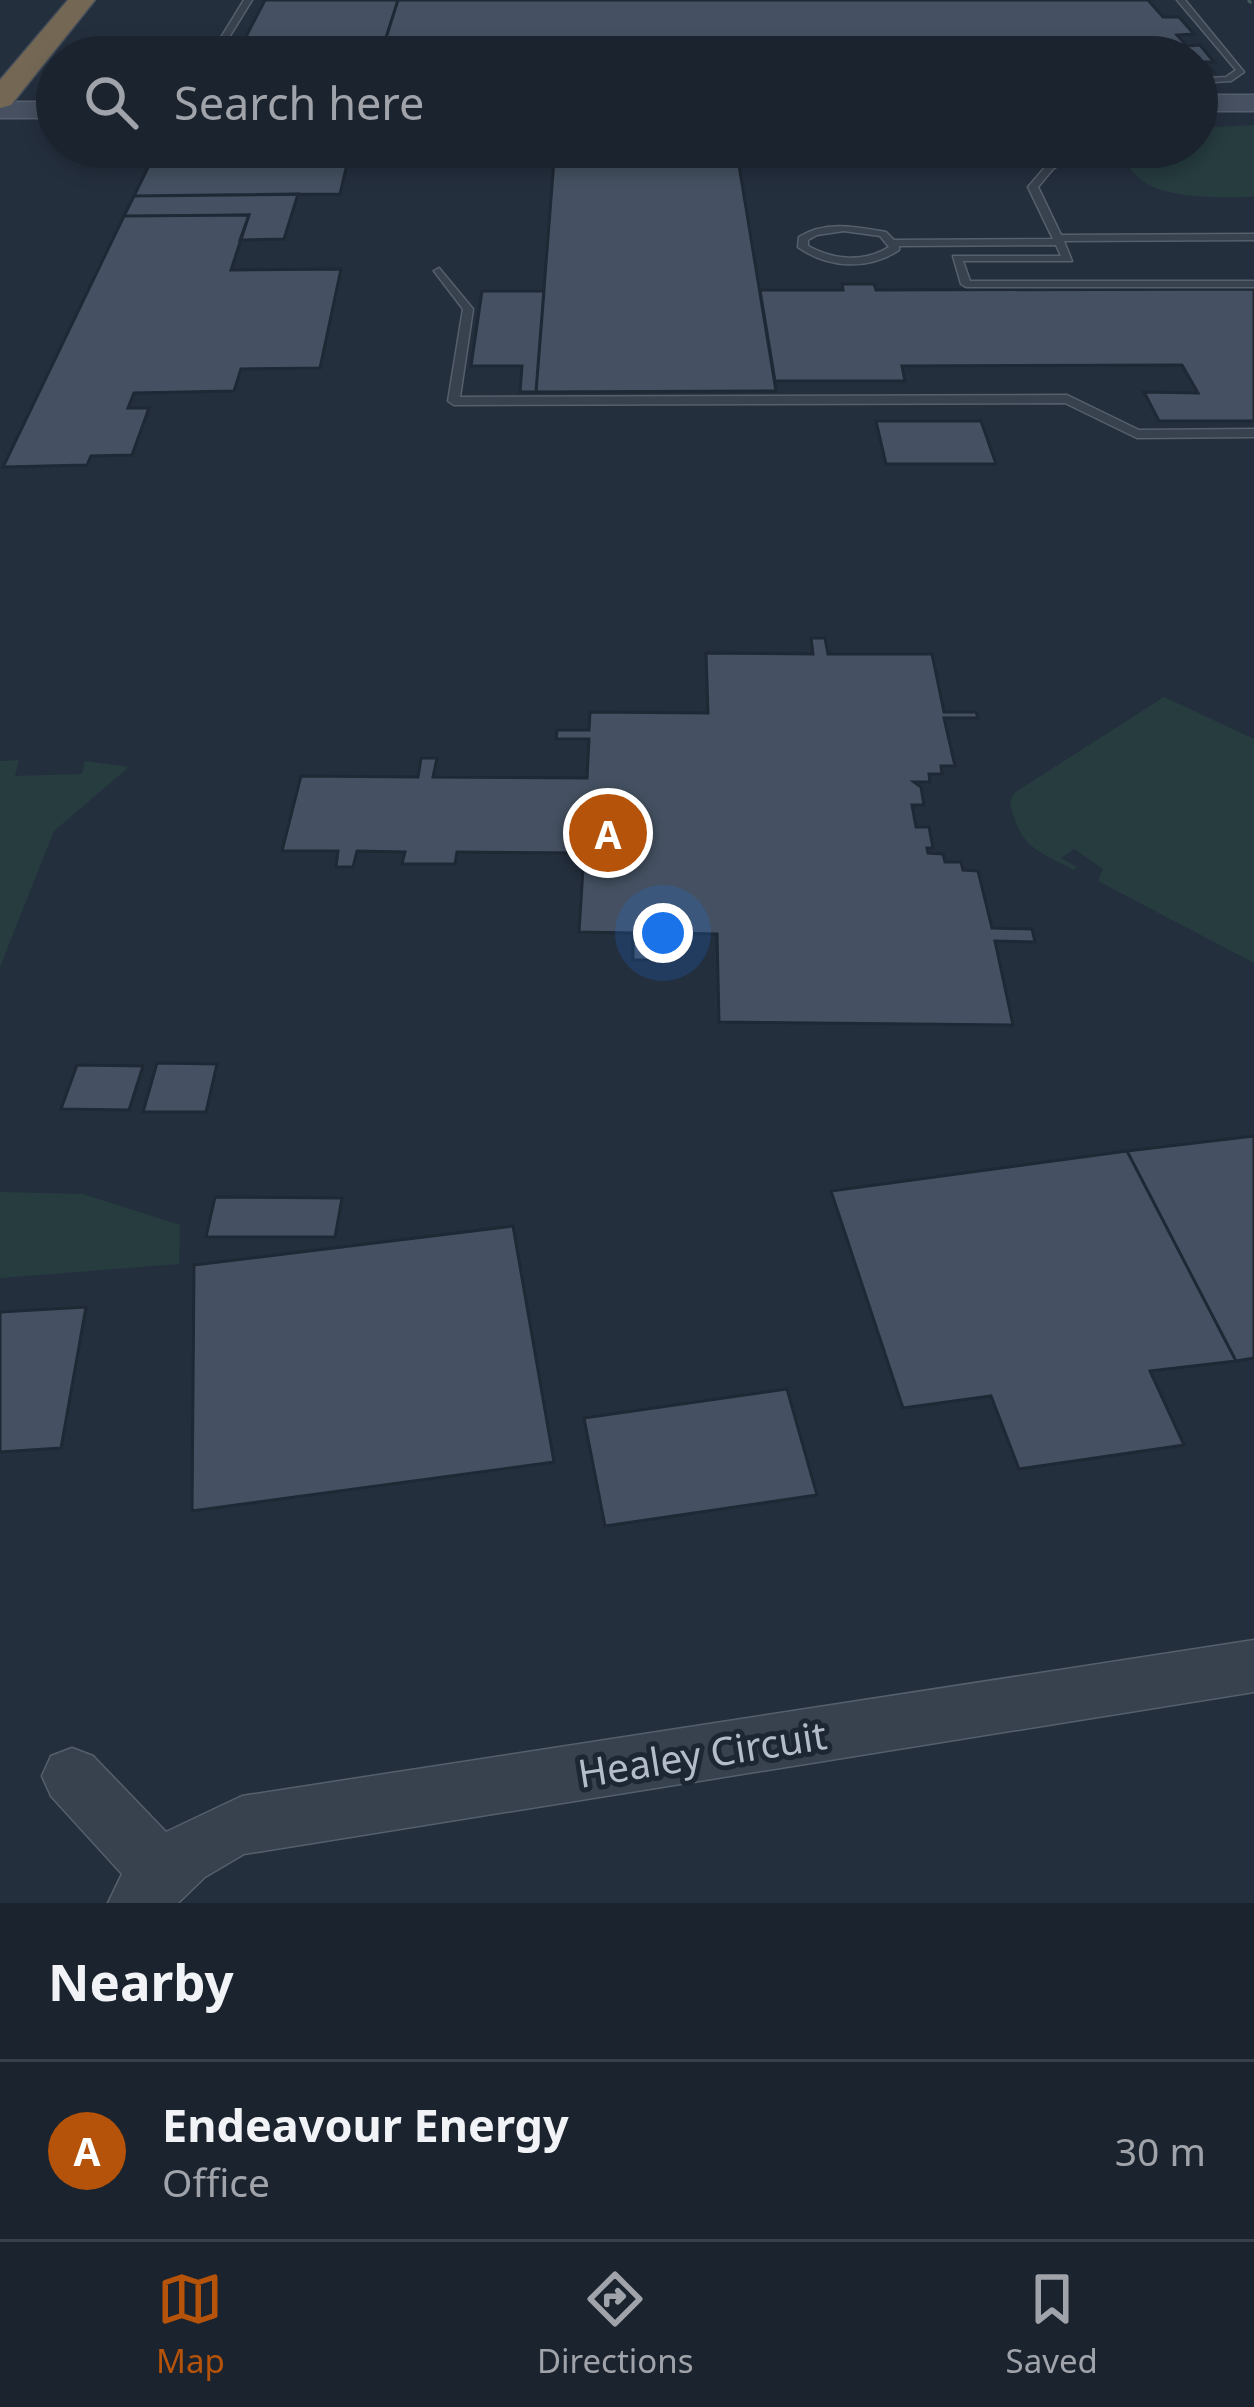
<!DOCTYPE html>
<html lang="en">
<head>
<meta charset="utf-8">
<style>
  body { margin:0; font-family:"Noto Sans",sans-serif; background:#282f3a; color:#f1f3f6 }
  .you { position:absolute; left:663px; top:933px; width:42px; height:42px; margin:-30px; border:9px solid #fff; border-radius:50%; background:#1a73e8; box-shadow:0 0 0 18px #1a73e833 }
  .badge { display:grid; place-items:center; width:78px; height:78px; border-radius:50%; background:#b45309; color:#fff; font-size:39px; font-weight:700 }
  .pin { position:absolute; translate:-50% -50%; border:6px solid #fff; box-shadow:0 3px 12px #0006 }
  .list { margin:0; padding:0; list-style:none }
  h2 { display:flex; justify-content:space-between; align-items:center; height:156px; margin:0; padding:0 48px; font-size:51px }
  h2 small { font-size:39px; font-weight:400; color:#a0a4aa }
  .list li { display:grid; grid-template-columns:78px 1fr auto; gap:36px; align-items:center; box-sizing:border-box; height:180px; padding:0 48px; border-top:3px solid #39404a }
  .list b { display:block; font-size:45px; white-space:nowrap }
  .list p { margin:0; font-size:39px; white-space:nowrap; color:#a0a4aa }
  .list em { font-size:39px; font-style:normal; color:#a0a4aa }
  .icon { flex:none; width:66px; height:66px; fill:none; stroke:currentColor; stroke-width:2; stroke-linecap:round; stroke-linejoin:round }
  .map { position:relative; flex:none; width:1254px; height:1903px; overflow:hidden }
  .search { position:absolute; background:#1b232e; box-shadow:0 6px 18px #0003; left:36px; right:36px; top:36px; height:132px; display:flex; align-items:center; gap:30px; box-sizing:border-box; padding:0 42px; border-radius:66px; color:#a0a4aa; font-size:45px }
  .sheet { height:336px; background:#1b232e }
  nav { display:flex; justify-content:space-around; align-items:center; box-sizing:border-box; height:168px; border-top:3px solid #39404a; background:#1b232e; font-size:33px; color:#a0a4aa }
  nav a { display:grid; justify-items:center; gap:6px }
  nav .on { color:#b45309 }
  .map>svg:first-child { display:block }
  .green { fill:#263c3f }
  .building { fill:#455162; stroke:#1f2835; stroke-width:3 }
  .lines { fill:none; stroke-linecap:round; stroke-linejoin:round }
  .lane-casing { stroke:#565f6c; stroke-width:3 }
  .street-casing { stroke:#565f6c; stroke-width:3 }
  .secondary-casing { stroke:#565f6c; stroke-width:3 }
  .highway-casing { stroke:#434c59; stroke-width:3 }
  .path { stroke:#44595c; stroke-width:3; stroke-dasharray:4.5 4.5; stroke-linecap:butt }
  .lane { fill:#38414e; fill-rule:evenodd }
  .street { fill:#38414e; fill-rule:evenodd }
  .secondary { fill:#465061; fill-rule:evenodd }
  .highway { fill:#746855; fill-rule:evenodd }
  .labels { text-anchor:middle; dominant-baseline:central; stroke-width:10; stroke-linejoin:round; paint-order:stroke }
  .near-street-label { font-size:39px; fill:#b4bcc9; stroke:#1d2633 }
</style>
</head>
<body>
<div class="map">
<svg width="1254" height="1903" viewBox="0 0 1254 1903">
  <rect width="100%" height="100%" fill="#242f3e"/>
  <!-- green -->
  <path class="green" d="M1254,125V197C1217,197 1140,203 1126,159L1130,147H1197V128Z
    M1164,697L1254,739V963L1098,881L1103,869L1074,849L1061,858L1077,867L1074,870C1034,849 1020,848 1010,802L1014,793Z
    M19,760L15,776L82,774L85,761L129,767L54,831L0,967V761Z
    M0,1192L83,1194L180,1225L179,1264L0,1278Z"/>
  <!-- building -->
  <path class="building" d="M265,0H398L381,53L237,54Z
    M398,0H1148L1163,17H1179L1194,34L1177,35L1187,46L1200,45L1214,62H1204L1213,72H1197V57H380Z
    M158,147H351L340,194L134,196Z
    M555,147H736L776,391L536,392Z
    M298,194L284,239L240,240L249,215L124,216L134,196Z
    M249,215L231,270L341,269L320,368L241,369L234,391L134,393L128,408H149L132,455L91,456L87,465L3,467L124,216Z
    M842,284H874L876,290L1254,289V421H1159L1144,392L1198,393L1182,365L902,366L905,381H775L760,290H843Z
    M482,291H544L536,392H520L522,366H471Z
    M876,421H981L996,464H886Z
    M811,638H825L828,654H932L944,712H976L978,718H944L955,766H941L942,774H929L930,782H914L921,787L924,805H912L916,827H929L933,848H927L928,853L943,854L945,862H961L963,870L978,871L992,928L1032,929L1035,942L995,941L1013,1025L719,1022L717,934L667,933L666,960H633V933L579,932L584,853L457,852L455,864H402L405,852L357,851L353,867H336L338,851H282L301,776L418,777L421,758H437L433,777L587,778L589,739H556L557,730H589L590,712L708,713L706,653L813,654Z
    M157,1063L217,1064L206,1112H143Z
    M77,1065L143,1066L129,1110L61,1109Z
    M1254,1136V1358L1236,1361L1127,1151Z
    M1127,1151L1236,1361L1150,1371L1184,1445L1019,1469L991,1396L903,1408L831,1191Z
    M215,1197L342,1198L335,1237H206Z
    M513,1226L554,1462L192,1511L194,1265Z
    M86,1307L61,1448L0,1452V1312Z
    M787,1389L817,1495L605,1526L584,1418Z"/>
  <g class="lines">
    <defs>
      <path id="lane" d="M244,0H252L217,57H209Z
        M1177,0H1185L1244,72L1231,81L1197,83V79L1226,77L1236,70Z
        M1075,147H1085L1053,169L1038,187L1061,235L1254,234V240L1064,241L1072,261H963L970,281H1254V287H966L961,284L953,256H1061L1056,245L899,246V250C868,271 827,268 798,247L799,237C826,220 857,227 886,232L894,240L1053,239L1028,187L1047,165ZM844,231L880,236L889,247C863,263 834,260 808,246V240L817,235Z
        M439,268L473,309L460,397L1067,395L1139,430L1254,429V437L1137,438L1065,403L454,405L448,401L463,309L434,271Z"/>
      <path id="street" d="M1254,1640V1692L244,1854L205,1877L178,1903H108L122,1874L51,1796L42,1776L51,1756L72,1748L93,1756L166,1832L242,1796Z"/>
      <path id="secondary" d="M1197,95H1254V111H1197Z
        M0,102H57V118H0Z"/>
      <path id="highway" d="M68,0H95L11,105L0,108V80Z"/>
    </defs>
    <!-- lane casing -->
    <use href="#lane" class="lane-casing"/>
    <!-- street casing -->
    <use href="#street" class="street-casing"/>
    <!-- secondary casing -->
    <use href="#secondary" class="secondary-casing"/>
    <!-- highway casing -->
    <use href="#highway" class="highway-casing"/>
    <!-- path -->
    <path class="path" d="M1248,0L1254,6"/>
    <!-- lane -->
    <use href="#lane" class="lane"/>
    <!-- street -->
    <use href="#street" class="street"/>
    <!-- secondary -->
    <use href="#secondary" class="secondary"/>
    <!-- highway -->
    <use href="#highway" class="highway"/>
  </g>
  <g class="labels">
    <!-- near-street labels -->
    <g class="near-street-label">
      <text transform="translate(702 1753) rotate(-9)">Healey Circuit</text>
    </g>
  </g>
</svg>
<div class="you"></div>
<div class="pin badge" style="left:608px;top:833px">A</div>
<div class="search"><svg class="icon" aria-label="search" viewBox="0 0 24 24"><circle cx="10" cy="10" r="6"/><path d="M15 15l6 6"/></svg>Search here</div>
</div>
<section class="sheet">
<h2>Nearby<small></small></h2>
<ul class="list">
<li><span class="badge">A</span><div><b>Endeavour Energy</b><p>Office</p></div><em>30 m</em></li>
</ul>
</section>
<nav>
<a class="on"><svg class="icon" aria-label="map" viewBox="0 0 24 24"><path d="M3 6l6-2 6 2 6-2v14l-6 2-6-2-6 2zM9 4v14M15 6v14"/></svg>Map</a>
<a><svg class="icon" aria-label="directions" viewBox="0 0 24 24"><path d="M12 3l9 9-9 9-9-9zM9 14v-3h6M13 9l2 2-2 2"/></svg>Directions</a>
<a><svg class="icon" aria-label="saved" viewBox="0 0 24 24"><path d="M7 4h10v16l-5-4-5 4z"/></svg>Saved</a>
</nav>
</body>
</html>
